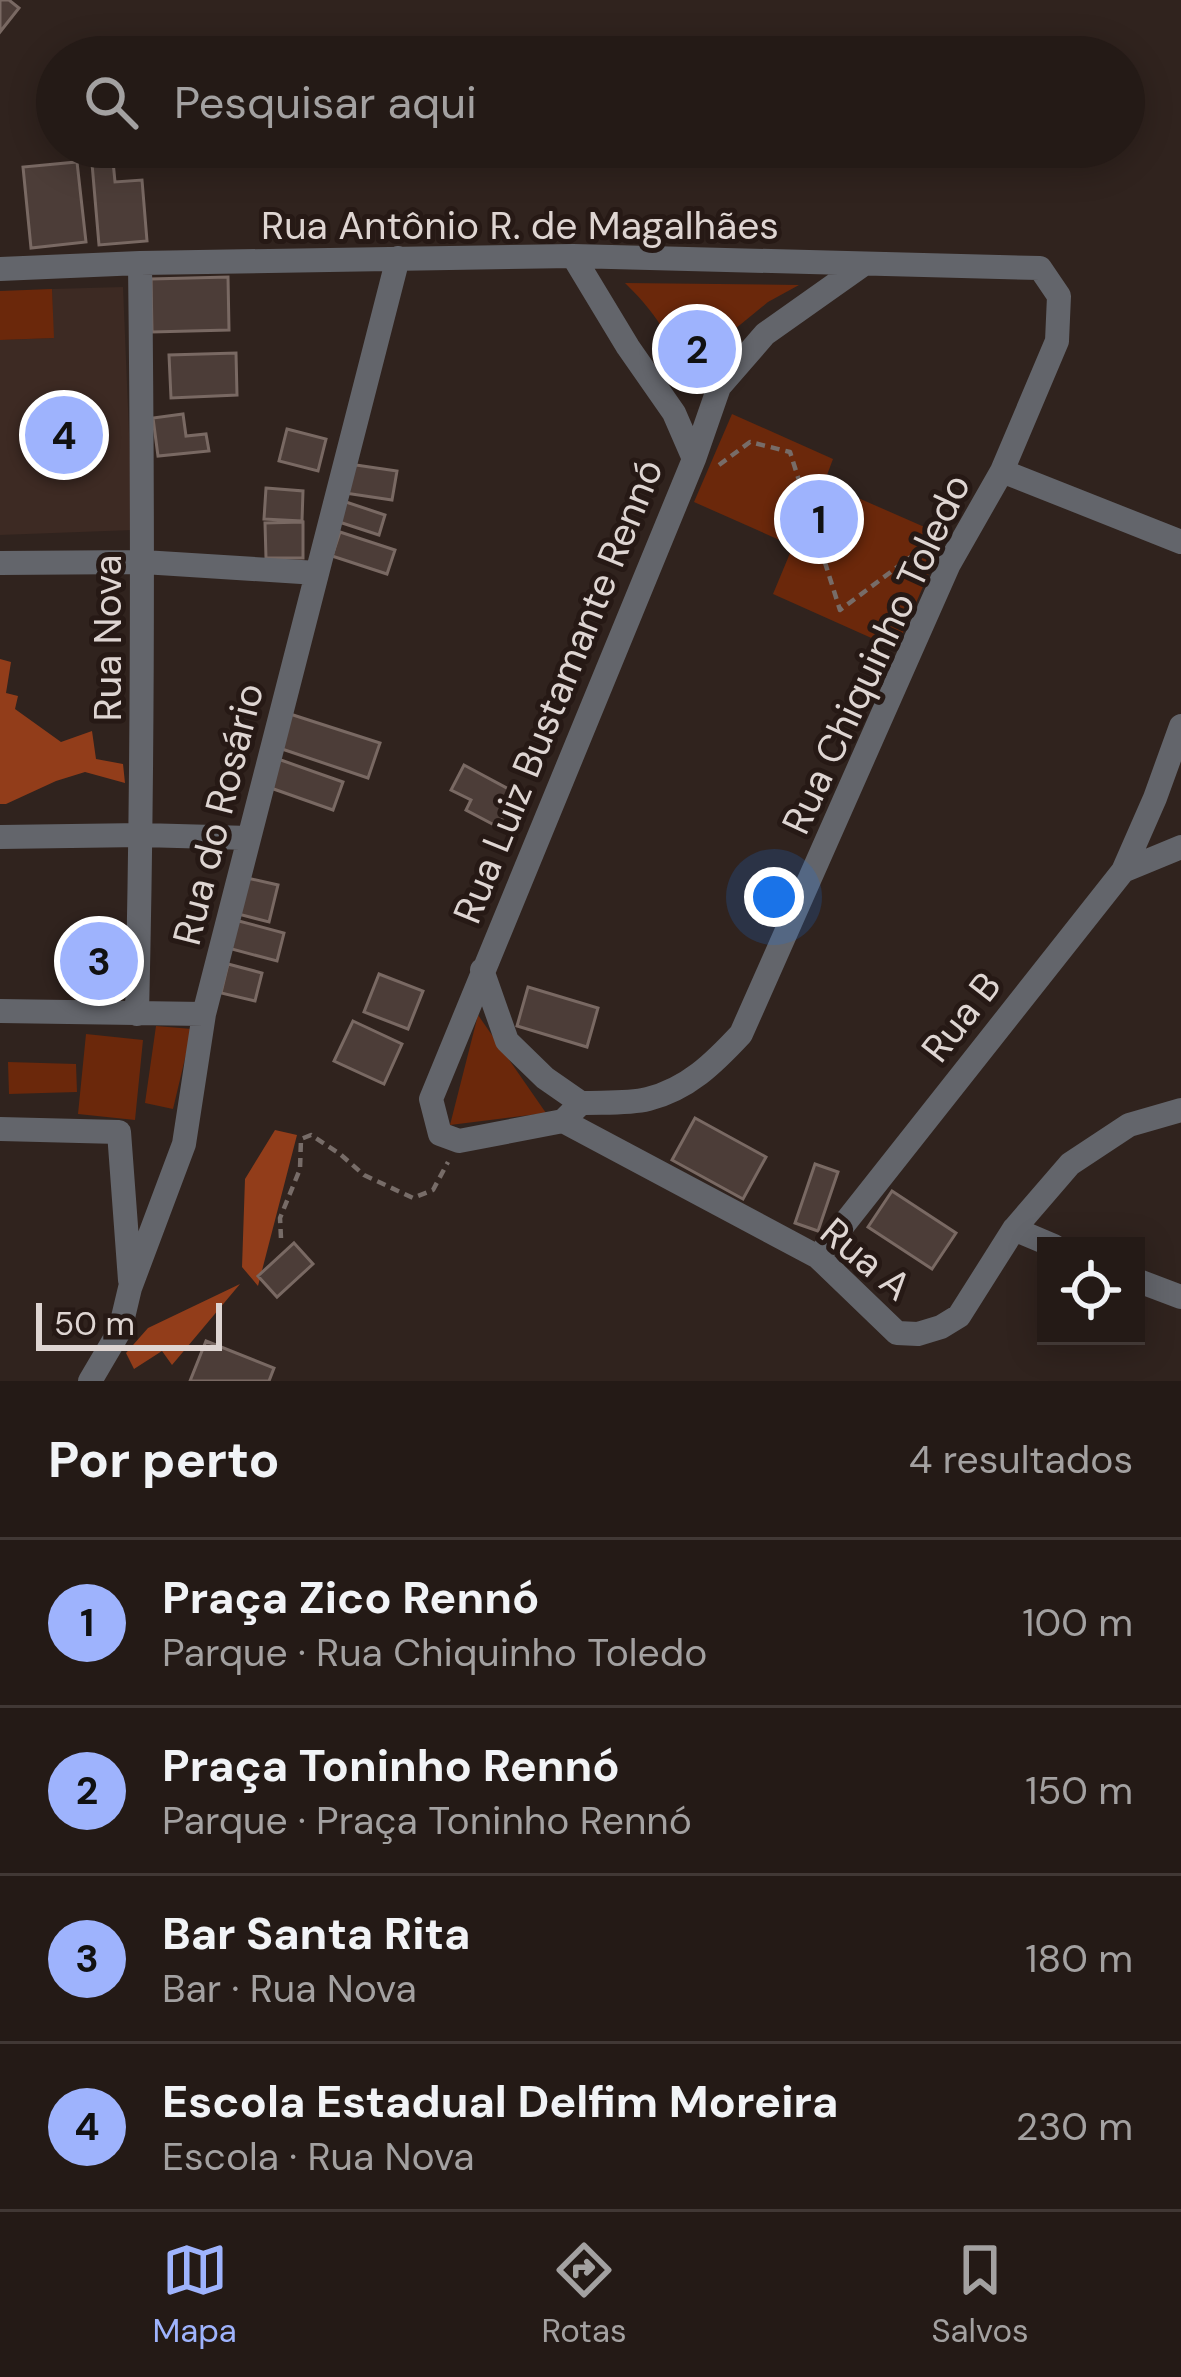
<!DOCTYPE html>
<html lang="pt">
<head>
<meta charset="utf-8">
<style>
  body { margin:0; font-family:"DM Sans",sans-serif; background:#2c231f; color:#f1f3f6 }
  .controls { position:absolute; right:36px; bottom:36px; display:grid; overflow:hidden; border-radius:0px; box-shadow:0 6px 30px #0003 }
  .controls button { width:108px; height:108px; display:grid; place-items:center; padding:0; border:0; border-bottom:3px solid #413835; background:#241a16; color:#f1f3f6; font:60px sans-serif }
  .scale { position:absolute; left:36px; bottom:30px; width:186px; box-sizing:border-box; padding-left:12px; border:6px solid #ded5d2; border-top:0; font-size:33px; line-height:42px; white-space:nowrap; color:#ded5d2; -webkit-text-stroke:9px #261915; paint-order:stroke }
  .you { position:absolute; left:774px; top:897px; width:42px; height:42px; margin:-30px; border:9px solid #fff; border-radius:50%; background:#1a73e8; box-shadow:0 0 0 18px #1a73e833 }
  .badge { display:grid; place-items:center; width:78px; height:78px; border-radius:50%; background:#9eb3fd; color:#111; font-size:39px; font-weight:700 }
  .pin { position:absolute; translate:-50% -50%; border:6px solid #fff; box-shadow:0 3px 12px #0006 }
  .list { margin:0; padding:0; list-style:none }
  h2 { display:flex; justify-content:space-between; align-items:center; height:156px; margin:0; padding:0 48px; font-size:51px }
  h2 small { font-size:39px; font-weight:400; color:#a3a1a1 }
  .list li { display:grid; grid-template-columns:78px 1fr auto; gap:36px; align-items:center; box-sizing:border-box; height:168px; padding:0 48px; border-top:3px solid #413835 }
  .list b { display:block; font-size:45px; white-space:nowrap }
  .list p { margin:0; font-size:39px; white-space:nowrap; color:#a3a1a1 }
  .list em { font-size:39px; font-style:normal; color:#a3a1a1 }
  .icon { flex:none; width:66px; height:66px; fill:none; stroke:currentColor; stroke-width:2; stroke-linecap:round; stroke-linejoin:round }
  .map { position:relative; flex:none; width:1181px; height:1381px; overflow:hidden }
  .search { position:absolute; background:#241a16; box-shadow:0 6px 30px #0003; left:36px; right:36px; top:36px; height:132px; display:flex; align-items:center; gap:30px; box-sizing:border-box; padding:0 42px; border-radius:66px; color:#a3a1a1; font-size:45px }
  .sheet { height:828px; background:#241a16 }
  nav { display:flex; justify-content:space-around; align-items:center; box-sizing:border-box; height:168px; border-top:3px solid #413835; background:#241a16; font-size:33px; color:#a3a1a1 }
  nav a { display:grid; justify-items:center; gap:6px }
  nav .on { color:#9eb3fd }
  .map>svg:first-child { display:block }
  .built { fill:#3d2a23 }
  .green { fill:#6b280b }
  .forest { fill:#923d1a }
  .building { fill:#4c3d38; stroke:#796963; stroke-width:3 }
  .lines { fill:none; stroke-linecap:round; stroke-linejoin:round }
  .path { stroke:#776c68; stroke-width:4.5; stroke-dasharray:9 6; stroke-linecap:butt }
  .minor { stroke:#63656b; stroke-width:24 }
  .labels { text-anchor:middle; dominant-baseline:central; stroke-width:10; stroke-linejoin:round; paint-order:stroke }
  .street-label { font-size:39px; fill:#ded5d2; stroke:#261915 }
</style>
</head>
<body>
<div class="map">
<svg width="1181" height="1381" viewBox="0 0 1181 1381">
  <rect width="100%" height="100%" fill="#30231e"/>
  <!-- built -->
  <path class="built" d="M123,287L133,530L0,535V340L53,338L52,289Z"/>
  <!-- green -->
  <path class="green" d="M625,283L799,285L768,302L735,329L690,393C672,343 664,321 625,283Z
    M52,289L54,338L0,340V291Z
    M732,414L833,459L824,483L945,536L896,649L773,594L793,546L694,502Z
    M478,1015L546,1113L450,1125Z
    M156,1026L192,1029L173,1109L145,1103Z
    M86,1034L143,1040L135,1120L78,1114Z
    M8,1062L76,1064L77,1092L9,1094Z"/>
  <!-- forest -->
  <path class="forest" d="M0,659L11,662L6,693L18,696L15,709L61,742L92,731L96,759L123,764L125,783L85,772L56,781L6,804H0Z
    M275,1130L297,1135L258,1286L242,1267L245,1179Z
    M240,1284L172,1365L162,1351L134,1369L126,1353L148,1328Z"/>
  <!-- building -->
  <path class="building" d="M0,0H9L19,8L0,32Z
    M112,151L115,182L142,180L147,241L99,245L91,152Z
    M77,162L86,242L31,248L23,167Z
    M228,277L229,330L152,332L151,279Z
    M236,353L237,395L171,398L169,355Z
    M183,414L186,436L206,434L209,451L158,456L153,418Z
    M287,429L326,439L318,471L279,461Z
    M349,464L397,471L392,500L345,493Z
    M266,488L303,491L302,521L264,519Z
    M343,501L385,515L379,535L336,521Z
    M303,522V558H266L265,523Z
    M340,532L395,550L387,574L332,556Z
    M290,714L380,743L368,778L279,748Z
    M278,759L343,782L333,810L268,787Z
    M464,765L516,793L498,827L466,810L471,800L451,790Z
    M247,878L278,885L269,922L238,914Z
    M235,920L284,933L277,961L228,948Z
    M228,964L262,973L255,1001L221,993Z
    M379,974L423,991L408,1029L364,1012Z
    M528,987L598,1008L587,1047L517,1026Z
    M353,1021L402,1044L384,1084L334,1061Z
    M695,1118L766,1157L743,1199L672,1160Z
    M815,1164L838,1172L818,1231L795,1223Z
    M892,1191L956,1233L932,1269L868,1227Z
    M294,1243L313,1264L277,1297L258,1276Z
    M206,1341L274,1368L269,1381H190Z"/>
  <g class="lines">
    <!-- path -->
    <path class="path" d="M719,465L750,442L790,452L840,610L916,553L929,557
      M281,1238L280,1218L300,1169L301,1139L311,1135L340,1154L364,1175L413,1198L433,1190L448,1162"/>
    <!-- minor -->
    <path class="minor" d="M573,256L628,347L674,413L694,459L431,1099L440,1134L459,1141L563,1121L581,1103
      M0,269L140,263L573,256L1040,268L1059,296L1057,341L1002,471L949,564L741,1034C714,1063 688,1089 648,1099C628,1104 603,1102 581,1103
      M694,459L719,387L765,334L864,264
      M1002,471L1181,542
      M0,563L143,562L317,573
      M0,837L142,835L249,838
      M1123,871L1155,798L1181,726
      M482,970L507,1041L545,1078L581,1103
      M0,1011L204,1014
      M137,1014C143,763 143,513 140,263
      M563,1121L818,1257L897,1333L918,1334L941,1327L959,1316L1014,1229L1070,1164L1129,1125L1181,1110
      M0,1129L119,1132L130,1280
      M1014,1229L1054,1246
      M818,1257L1123,871L1181,847
      M1136,1280L1181,1297
      M90,1381L120,1330L130,1288L184,1144L204,1014L398,258"/>
  </g>
  <g class="labels">
    <!-- street labels -->
    <g class="street-label">
      <text x="520" y="225">Rua Antônio R. de Magalhães</text>
      <text transform="translate(107 638) rotate(-90)">Rua Nova</text>
      <text transform="translate(876 654) rotate(-65)">Rua Chiquinho Toledo</text>
      <text transform="translate(558 691) rotate(-68)">Rua Luiz Bustamante Rennó</text>
      <text transform="translate(218 814) rotate(-76)">Rua do Rosário</text>
      <text transform="translate(961 1017) rotate(-52)">Rua B</text>
      <text transform="translate(866 1259) rotate(40)">Rua A</text>
    </g>
  </g>
</svg>
<div class="controls">
<button><svg class="icon" aria-label="locate" viewBox="0 0 24 24"><circle cx="12" cy="12" r="6"/><path d="M12 2v4M12 18v4M2 12h4M18 12h4"/></svg></button>
</div>
<div class="scale">50 m</div>
<div class="you"></div>
<div class="pin badge" style="left:819px;top:519px">1</div>
<div class="pin badge" style="left:697px;top:349px">2</div>
<div class="pin badge" style="left:99px;top:961px">3</div>
<div class="pin badge" style="left:64px;top:435px">4</div>
<div class="search"><svg class="icon" aria-label="search" viewBox="0 0 24 24"><circle cx="10" cy="10" r="6"/><path d="M15 15l6 6"/></svg>Pesquisar aqui</div>
</div>
<section class="sheet">
<h2>Por perto<small>4 resultados</small></h2>
<ul class="list">
<li><span class="badge">1</span><div><b>Praça Zico Rennó</b><p>Parque · Rua Chiquinho Toledo</p></div><em>100 m</em></li>
<li><span class="badge">2</span><div><b>Praça Toninho Rennó</b><p>Parque · Praça Toninho Rennó</p></div><em>150 m</em></li>
<li><span class="badge">3</span><div><b>Bar Santa Rita</b><p>Bar · Rua Nova</p></div><em>180 m</em></li>
<li><span class="badge">4</span><div><b>Escola Estadual Delfim Moreira</b><p>Escola · Rua Nova</p></div><em>230 m</em></li>
</ul>
</section>
<nav>
<a class="on"><svg class="icon" aria-label="map" viewBox="0 0 24 24"><path d="M3 6l6-2 6 2 6-2v14l-6 2-6-2-6 2zM9 4v14M15 6v14"/></svg>Mapa</a>
<a><svg class="icon" aria-label="directions" viewBox="0 0 24 24"><path d="M12 3l9 9-9 9-9-9zM9 14v-3h6M13 9l2 2-2 2"/></svg>Rotas</a>
<a><svg class="icon" aria-label="saved" viewBox="0 0 24 24"><path d="M7 4h10v16l-5-4-5 4z"/></svg>Salvos</a>
</nav>
</body>
</html>
